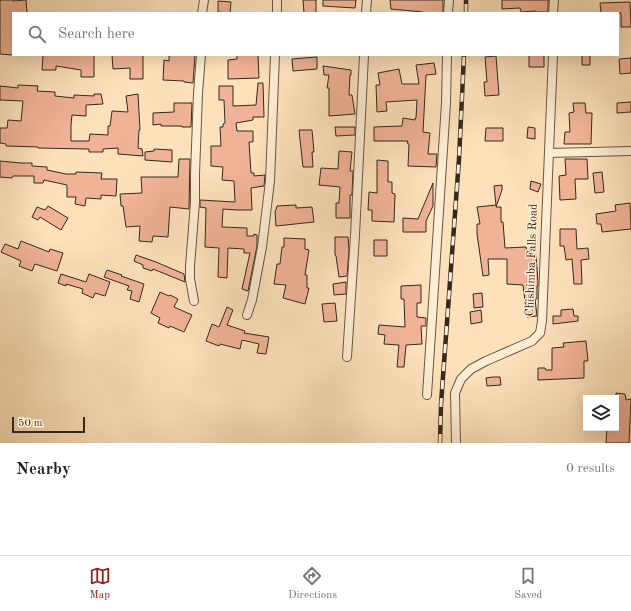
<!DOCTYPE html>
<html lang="en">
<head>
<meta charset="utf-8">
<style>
  body { margin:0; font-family:"Old Standard TT",serif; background:#f6f6f6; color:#222 }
  .controls { position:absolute; right:12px; bottom:12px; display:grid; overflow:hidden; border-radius:0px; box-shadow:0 4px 16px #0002 }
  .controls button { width:36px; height:36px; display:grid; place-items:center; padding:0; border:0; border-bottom:1px solid #e0e0e0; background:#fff; color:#222; font:20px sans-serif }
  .scale { position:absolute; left:12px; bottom:10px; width:73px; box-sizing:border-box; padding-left:4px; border:2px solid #33291c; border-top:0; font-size:11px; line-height:14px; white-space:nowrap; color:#33291c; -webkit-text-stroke:3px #feecd3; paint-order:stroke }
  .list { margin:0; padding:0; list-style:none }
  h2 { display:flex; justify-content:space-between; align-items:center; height:52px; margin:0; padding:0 16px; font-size:17px }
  h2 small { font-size:13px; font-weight:400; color:#767676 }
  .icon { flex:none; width:22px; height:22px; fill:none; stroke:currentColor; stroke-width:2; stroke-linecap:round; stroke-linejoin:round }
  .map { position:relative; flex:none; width:631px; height:443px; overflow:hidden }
  .search { position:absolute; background:#fff; box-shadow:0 4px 16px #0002; left:12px; right:12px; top:12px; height:44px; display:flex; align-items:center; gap:10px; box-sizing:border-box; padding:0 14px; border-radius:0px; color:#767676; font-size:15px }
  .sheet { height:112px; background:#fff }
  nav { display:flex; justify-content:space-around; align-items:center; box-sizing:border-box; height:56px; border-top:1px solid #e0e0e0; background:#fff; font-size:11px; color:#767676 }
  nav a { display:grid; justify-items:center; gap:2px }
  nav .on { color:#8f2418 }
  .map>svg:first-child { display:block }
  .building { fill:#f1b397; stroke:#33291c }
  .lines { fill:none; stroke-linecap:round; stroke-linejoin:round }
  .minor-casing { stroke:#665744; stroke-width:10 }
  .minor { stroke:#feecd3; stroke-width:8 }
  .rail-casing { stroke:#33291c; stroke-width:4.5 }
  .rail { stroke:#feecd3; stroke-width:3; stroke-dasharray:9; stroke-linecap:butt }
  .labels { text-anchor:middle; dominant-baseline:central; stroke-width:3; stroke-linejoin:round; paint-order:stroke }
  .street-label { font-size:12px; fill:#33291c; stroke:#feecd3 }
</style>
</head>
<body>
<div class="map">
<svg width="631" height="443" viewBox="0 0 631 443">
  <rect width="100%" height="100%" fill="#fde1bb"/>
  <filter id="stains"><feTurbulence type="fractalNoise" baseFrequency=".005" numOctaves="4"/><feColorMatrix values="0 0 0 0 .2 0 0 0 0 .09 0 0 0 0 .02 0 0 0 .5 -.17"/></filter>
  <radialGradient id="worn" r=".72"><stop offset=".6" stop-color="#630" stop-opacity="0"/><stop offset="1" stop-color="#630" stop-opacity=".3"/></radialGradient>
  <!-- building -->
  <path class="building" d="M0,0H13V1L26,0L27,13H13V55L0,54Z
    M303,0H316V13H304Z
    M323,0H356L355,8L323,6Z
    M390,0H443V13H423V12L391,9Z
    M502,0H548V12H536V11L521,12L520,8L502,9Z
    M218,1L231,2L230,13L218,12Z
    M630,2L631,27H621V13H601L600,3Z
    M43,55H94V77H81V70L56,66V70H42Z
    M112,55H143V79H130V68L113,69Z
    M169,55H195L193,83L184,82V81L163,80L164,60L169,61Z
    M237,55H258L259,78L228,79V60L237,59Z
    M529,55H544V67H529Z
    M582,55H590V65H582Z
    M496,56L499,95L485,96L484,82H487L485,57Z
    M317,57V69L293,71L292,59Z
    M631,58V73L620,74L619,59Z
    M434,63L436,74L426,75L423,132L430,133L428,154H437L436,167L408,166L409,144L407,143L408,141H374V127L402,126L403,118L415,120V118H416L417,100L386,102L387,111L377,112L376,85H380L378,73L399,69L402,84H419L416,65Z
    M323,66L351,70V75H350L349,95H352L355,114L329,116V88H327L329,75H324Z
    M258,83H263L264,117H253V120L236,123L237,131H253V142H249L251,173H254V176L265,175L264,186L251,188L252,210H237L223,209L222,227L247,228V236H254V234L257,235V246L248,291L242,289L250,253H244V249L228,248L227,278L218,277L219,248L205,247L206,208L200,207V200L235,202L234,181L222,180L223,167L211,166V146H221L220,127H223V124L225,123L224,100H219V86H233V106L256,105Z
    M18,85L38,86L37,91L55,92V96L74,98V95L94,96V94H101L103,104L86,105V116L72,115L71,125V141H89L90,134L108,135V126H110L112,111L128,112L126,96L138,94L140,130H139L138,148L142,149L143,156L118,154V148L103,149V152H89V149L38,148V147L6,146V144L0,143V128H7L8,120L21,121L23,101L0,100V86L18,88Z
    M631,102V112L617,113V103Z
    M174,103H192L191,127H182V126H161V124L153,125V113L174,112Z
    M573,103H585L586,113H592L591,144H564L565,132H570L569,113L574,112Z
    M335,127H355V135L336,136Z
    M528,127L535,128V139L527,138Z
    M486,128H503V141H485Z
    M299,130H312L314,152H312L313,167H303Z
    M154,149L172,150V162L145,160V152L154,151Z
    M339,151L352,152L350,171H353L352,195H350V218H336V203H339L340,187L319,185L321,168L338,169Z
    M179,159H190L189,209L170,207L168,237L153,236L152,242L139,241L140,226L126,227L123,206H121L120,194L142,193L141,177H178Z
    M565,159H587L588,179H575L576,199L560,200L559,176L566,175Z
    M377,160L388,161V182H392V193L395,194L394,222L372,221V210H368L369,192L377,193Z
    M0,161L21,163H32V166L47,167V170L66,174H76V172L102,173L101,179H117L116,196L101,195V199L86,198L85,206L75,204L76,197H67V185L44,180L43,183H34V176H13L12,178L0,177Z
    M602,172L604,192L595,193L593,173Z
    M531,181L541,184L538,192L530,189Z
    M433,183V206L426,221V232H403V218L418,219Z
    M502,185V190L496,207H501V222H503L505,248L526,247L527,256L536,255L538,282V286H537V299H535L537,316L527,317L523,285L507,284V259H488L489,275L483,276L477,234V224H480L477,207L496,205L494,186Z
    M630,203L631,229L602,232L601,224H597L596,214L616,211L615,205Z
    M296,205V208L312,207L314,222L276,226L275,211L276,210L277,206Z
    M48,206L68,218L61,230L40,217L38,220L32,217L37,207L45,210Z
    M560,229H576L577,249L588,248L589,259L581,260L582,284H574L572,259L566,260L564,246H560Z
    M335,237H348L349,250L347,276L339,277L336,256L335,255Z
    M284,238L305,239V249L309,250L305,275H307V288H309L305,304L283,298L286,285L274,284L277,264H280L282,247H284Z
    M374,240H387V256H374Z
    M21,241L49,252L50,249L63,253L57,271L35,264L32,271L19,266L21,261L1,252L5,244L18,249Z
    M136,255L156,262L184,274L185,282L153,269L152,271L143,268V265L134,261Z
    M107,270L122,275L121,276L144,284L139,302L130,299L132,291L127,290L129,286L104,277Z
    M61,274L86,282L89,274L110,282L105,296L95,293L93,298L82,293L83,289L66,284V286L58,283Z
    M346,282V294L334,295L333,284Z
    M421,285V303H417V317L426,318V326H421L422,344L406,345L404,367H397L399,345L384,344L385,335L378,334L379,325L405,327L404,299H401V286Z
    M160,292L169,296L170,295L178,299L174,307L192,315L184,332L170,326L169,328L158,323L160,318L151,313Z
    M482,293L483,307L474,308L473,294Z
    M335,303L337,321L324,322L322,304Z
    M227,307L233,310L227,325L245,331L244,333L269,337L266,354L257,353L259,344L242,340L240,349L220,344L219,346L206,341L212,324L219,327Z
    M573,309L574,316H578V321L553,324V316H561V310Z
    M481,310L482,322L471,324L470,312Z
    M586,341L588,361H584V378L538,380V368H545L546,370H552V348L564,347L563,343Z
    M493,377H500L501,385L487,386L486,378Z
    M616,393L625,394L626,400L631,399L629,443H606L607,428H616Z"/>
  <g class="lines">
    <defs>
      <path id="minor" d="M202,13L204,0
        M277,13V0
        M366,13L367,0
        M448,13L449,0
        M553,13L554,0
        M549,153L631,151
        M194,301L190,279V266L192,241L195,202V174L198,93L201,55
        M247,315L252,300L262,247L270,181L275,55
        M347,357L355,235L359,156L364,55
        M427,395L446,103L447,55
        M456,443L455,393L461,379L471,369L486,361L532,341L540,333L542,321L553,55"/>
    </defs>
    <!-- minor casing -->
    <use href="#minor" class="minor-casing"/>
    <!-- minor -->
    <use href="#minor" class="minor"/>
    <defs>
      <path id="rail" d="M466,13V0
        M440,443L441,404L459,159L464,55"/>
    </defs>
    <!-- rail casing -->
    <use href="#rail" class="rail-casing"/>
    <!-- rail -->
    <use href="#rail" class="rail"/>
  </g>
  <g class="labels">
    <!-- street labels -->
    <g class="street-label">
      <text transform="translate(532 260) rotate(-88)">Chishimba Falls Road</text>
    </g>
  </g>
  <rect width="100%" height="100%" filter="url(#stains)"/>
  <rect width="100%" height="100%" fill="url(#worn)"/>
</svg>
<div class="controls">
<button><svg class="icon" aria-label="layers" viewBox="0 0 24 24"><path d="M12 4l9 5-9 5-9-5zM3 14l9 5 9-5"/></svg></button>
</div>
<div class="scale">50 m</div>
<div class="search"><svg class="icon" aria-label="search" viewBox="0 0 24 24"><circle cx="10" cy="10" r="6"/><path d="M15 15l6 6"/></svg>Search here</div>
</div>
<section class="sheet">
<h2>Nearby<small>0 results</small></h2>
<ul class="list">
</ul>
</section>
<nav>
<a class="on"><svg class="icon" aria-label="map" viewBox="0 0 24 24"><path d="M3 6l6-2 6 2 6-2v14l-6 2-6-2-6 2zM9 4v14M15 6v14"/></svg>Map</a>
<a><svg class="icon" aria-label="directions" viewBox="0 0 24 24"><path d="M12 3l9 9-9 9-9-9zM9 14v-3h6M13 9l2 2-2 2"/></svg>Directions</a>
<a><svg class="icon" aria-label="saved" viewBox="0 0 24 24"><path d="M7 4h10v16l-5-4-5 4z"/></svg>Saved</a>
</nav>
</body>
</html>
